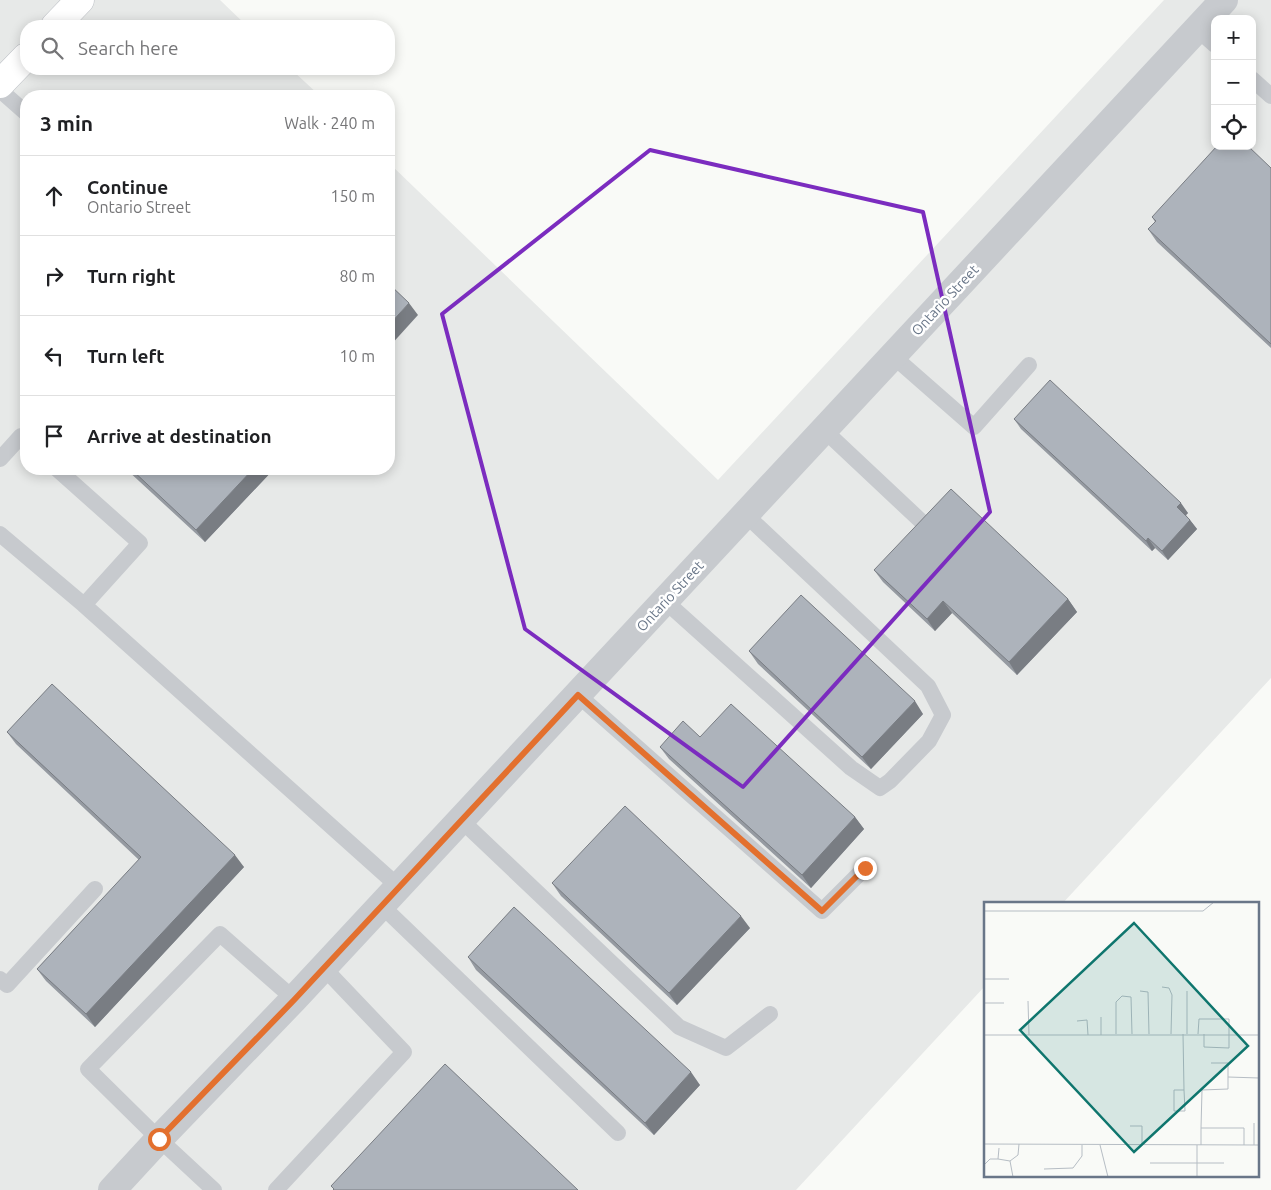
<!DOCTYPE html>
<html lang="en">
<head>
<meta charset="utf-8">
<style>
  body { margin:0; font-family:Ubuntu,sans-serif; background:#f2f2f2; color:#202124 }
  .controls { position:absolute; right:15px; top:15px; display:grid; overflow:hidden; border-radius:10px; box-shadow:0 2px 12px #0003 }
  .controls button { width:45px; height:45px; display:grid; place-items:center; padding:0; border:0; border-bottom:1px solid #e0e0e0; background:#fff; color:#202124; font:25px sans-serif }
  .stop { position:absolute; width:15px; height:15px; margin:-11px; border:4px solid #e3702e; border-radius:50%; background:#fff }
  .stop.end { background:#e3702e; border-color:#fff; box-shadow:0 1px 5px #0008 }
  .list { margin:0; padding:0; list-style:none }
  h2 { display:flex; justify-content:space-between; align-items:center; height:65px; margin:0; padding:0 20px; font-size:21px }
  h2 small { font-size:16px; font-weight:400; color:#757577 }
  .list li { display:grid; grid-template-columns:32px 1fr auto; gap:15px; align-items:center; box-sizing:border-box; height:80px; padding:0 20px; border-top:1px solid #e0e0e0 }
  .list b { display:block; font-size:19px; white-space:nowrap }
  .list p { margin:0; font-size:16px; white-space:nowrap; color:#757577 }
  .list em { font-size:16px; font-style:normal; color:#757577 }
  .icon { flex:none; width:28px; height:28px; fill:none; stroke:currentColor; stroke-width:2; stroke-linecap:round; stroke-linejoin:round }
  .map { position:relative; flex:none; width:1271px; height:1190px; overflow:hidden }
  .search { position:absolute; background:#fff; box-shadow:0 2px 12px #0003; left:20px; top:20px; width:375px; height:55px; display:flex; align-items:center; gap:12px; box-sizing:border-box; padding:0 18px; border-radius:20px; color:#757577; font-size:19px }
  .panel { position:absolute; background:#fff; box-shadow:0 2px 12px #0003; left:20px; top:90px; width:375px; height:385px; border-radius:20px }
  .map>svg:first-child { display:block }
  .built { fill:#e7e9e8; fill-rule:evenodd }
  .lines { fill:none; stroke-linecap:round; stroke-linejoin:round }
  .secondary-casing { stroke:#babdc3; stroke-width:29 }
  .lane { stroke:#c7cace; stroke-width:16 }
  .street { stroke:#c7cace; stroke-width:28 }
  .secondary { stroke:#fff; stroke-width:28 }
  .wall { fill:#959aa1 }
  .shaded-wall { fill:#797d83 }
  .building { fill:#adb3bb; stroke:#797d83 }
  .route { stroke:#e3702e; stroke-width:6 }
  .marked { fill:none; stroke:#7b2cbf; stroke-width:4; stroke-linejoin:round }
  .labels { text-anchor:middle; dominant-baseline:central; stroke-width:5; stroke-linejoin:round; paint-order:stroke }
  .street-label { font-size:14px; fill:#697688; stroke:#fff }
  .inset-road { fill:none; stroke:#b6bdc4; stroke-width:1 }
  .view { fill:#0f766e; fill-opacity:0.15; stroke:#0f766e; stroke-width:2.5 }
  .inset-edge { fill:none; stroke:#697688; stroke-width:2.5 }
</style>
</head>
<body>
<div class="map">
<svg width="1271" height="1190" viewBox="0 0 1271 1190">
  <rect width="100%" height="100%" fill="#f9faf7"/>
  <!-- built -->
  <path class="built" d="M0,0H220L247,26H26V69H291L320,96H26V469H389V163L718,480L1164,0H1271V678L1062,904H985V986L796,1190H0ZM1215,19H1252V146H1215Z"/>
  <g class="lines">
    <defs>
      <path id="secondary" d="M55,26L80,0
        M0,84L26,57"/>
    </defs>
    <!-- secondary casing -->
    <use href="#secondary" class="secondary-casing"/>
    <!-- lane -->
    <path class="lane" d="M1197,29L1215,45
      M1252,79L1271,96
      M0,90L26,113
      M893,356L974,427L1029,365
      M824,430L923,523
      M0,459L21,436L26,441
      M57,469L140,543L84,605L399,887
      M0,534L84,605
      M665,601L851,768L880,788L890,781L929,741L943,715L928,686L746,515
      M578,695L822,911L865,868
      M461,820L679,1027L726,1048L770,1014
      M382,906L618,1133
      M0,979L7,985L95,889
      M214,1190L159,1139L88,1069L220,934L294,999
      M276,1190L404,1052L324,968"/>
    <!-- street -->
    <path class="street" d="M112,1190L159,1139L294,999L1224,0"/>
    <!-- secondary -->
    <use href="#secondary" class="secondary"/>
  </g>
  <!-- wall -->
  <path class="wall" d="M1271,168V348L1157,242L1148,229L1155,222L1152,217Z
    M1014,419L1188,513L1186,515L1197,529L1168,560L1155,548L1152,551L1021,429Z
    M126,469H274L205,542Z
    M874,570L1068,599L1077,612L1017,675L952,613L935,631L883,582Z
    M749,651L923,714L871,769L758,664Z
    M7,732L244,867L95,1027L46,981L37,969L139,860L16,744Z
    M700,737L855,817L864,829L811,888L669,759L660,747Z
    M552,883L750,928L677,1005L561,896Z
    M468,957L700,1085L654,1135L476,970Z"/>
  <!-- shaded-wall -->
  <path class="shaded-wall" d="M409,303L418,315L389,347V325Z
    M253,469H274L205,542L196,530Z
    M1181,503L1188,513L1184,517L1177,507Z
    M1190,520L1197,529L1168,560L1162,551Z
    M1148,538L1155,548L1152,551L1146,541Z
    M1068,599L1077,612L1017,675L1009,662Z
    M943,601L952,613L935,631L927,619Z
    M915,701L923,714L871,769L862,757Z
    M855,817L864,829L811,888L802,875Z
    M235,855L244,867L95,1027L86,1014Z
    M741,916L750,928L677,1005L669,993Z
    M691,1072L700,1085L654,1135L645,1123Z"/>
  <!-- building -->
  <path class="building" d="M1217,146H1248L1271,168V344L1148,229L1156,221L1152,217Z
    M389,284L409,303L389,325Z
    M1050,380L1181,503L1177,507L1190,520L1162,551L1148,538L1146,541L1014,419Z
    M131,469H253L196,530Z
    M951,489L1068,599L1009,662L943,601L927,619L874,570Z
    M801,595L915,701L862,757L749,651Z
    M52,684L235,855L86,1014L37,969L141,857L7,732Z
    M731,704L855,817L802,875L660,747L683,721L700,737Z
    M625,806L741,916L669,993L552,883Z
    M514,907L691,1072L645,1123L468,957Z
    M445,1064L578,1190H333L334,1189L331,1186Z"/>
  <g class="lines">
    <!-- route -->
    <path class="route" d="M159,1139L294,1000L578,695L822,911L865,868"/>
  </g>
  <!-- marked area -->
  <path class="marked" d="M650,150L923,212L990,512L743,787L525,629L442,314Z"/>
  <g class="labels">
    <!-- street labels -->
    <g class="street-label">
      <text transform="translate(945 300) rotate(-47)">Ontario Street</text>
      <text transform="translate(670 596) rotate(-47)">Ontario Street</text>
    </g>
  </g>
  <!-- overview -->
  <g transform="translate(984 902)">
    <rect width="275" height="275" fill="#f9faf7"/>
    <path class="inset-road" d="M0,9H219L230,0M0,77H25M178,85L185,86L188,93L187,132M156,89L164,90L165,132M44,99L45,133M0,101H20M93,119L103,118L104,133M132,132V100L138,94L147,95L148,132M199,132L200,188H190V209H201L200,188M203,132V89M214,132L215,117H245V146L220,145V132M0,133H275M117,133V115M244,175L275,176M270,221V243M146,224H158V243M217,226L218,188L244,187V161H227M0,242L275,243M116,243L124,275M213,243V275M217,243V226H260V243M15,246L14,257L26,259L29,275M26,259L34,253L35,242M166,261H240M0,263L6,257H14M60,267L89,266L98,254V243"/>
    <path class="view" d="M150,21L264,144L150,250L36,128Z"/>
    <rect width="275" height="275" class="inset-edge"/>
  </g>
</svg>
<div class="controls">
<button>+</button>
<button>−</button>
<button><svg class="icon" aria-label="locate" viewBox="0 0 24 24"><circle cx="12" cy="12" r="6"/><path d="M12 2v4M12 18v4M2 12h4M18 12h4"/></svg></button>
</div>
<div class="stop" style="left:159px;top:1139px"></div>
<div class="stop end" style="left:865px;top:868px"></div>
<div class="search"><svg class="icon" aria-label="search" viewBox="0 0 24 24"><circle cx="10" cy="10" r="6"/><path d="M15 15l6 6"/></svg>Search here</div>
<section class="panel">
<h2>3 min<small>Walk · 240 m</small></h2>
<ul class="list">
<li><svg class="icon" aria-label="ahead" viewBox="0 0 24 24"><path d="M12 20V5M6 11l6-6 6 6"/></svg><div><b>Continue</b><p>Ontario Street</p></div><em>150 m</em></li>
<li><svg class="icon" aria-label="right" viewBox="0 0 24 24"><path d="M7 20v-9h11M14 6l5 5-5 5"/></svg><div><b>Turn right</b></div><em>80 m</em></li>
<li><svg class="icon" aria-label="left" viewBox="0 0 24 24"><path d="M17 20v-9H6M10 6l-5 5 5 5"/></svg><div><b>Turn left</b></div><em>10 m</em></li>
<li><svg class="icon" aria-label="arrive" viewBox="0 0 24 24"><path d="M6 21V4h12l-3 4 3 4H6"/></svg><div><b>Arrive at destination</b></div></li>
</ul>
</section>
</div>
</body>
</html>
